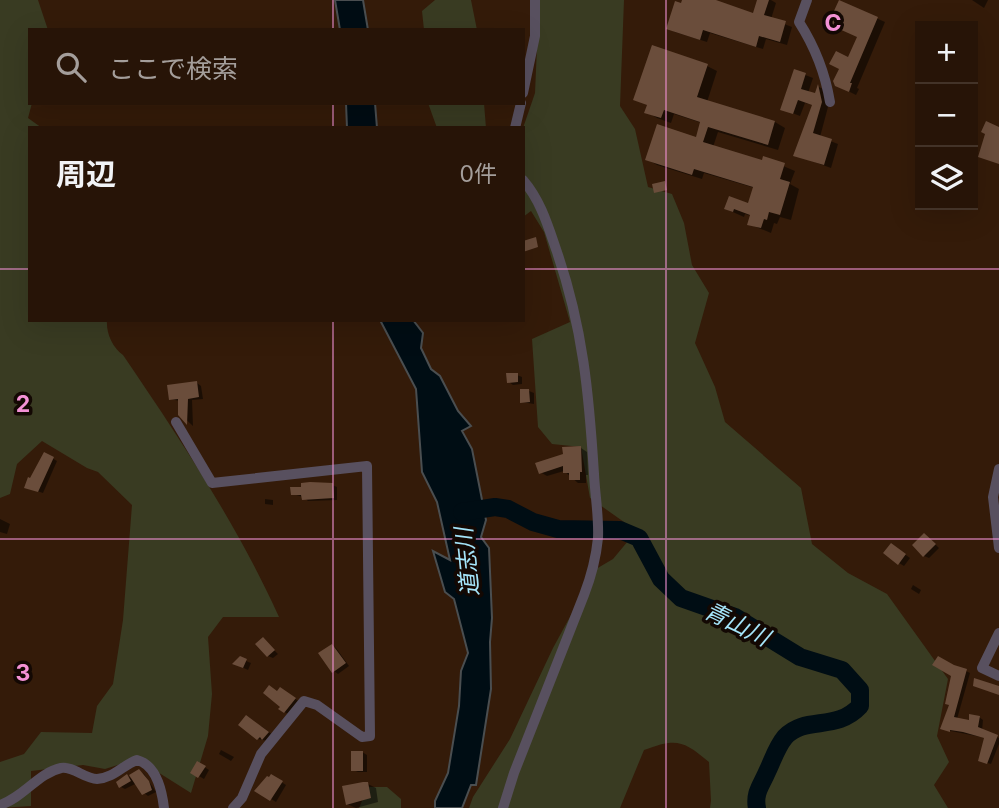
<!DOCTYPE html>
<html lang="ja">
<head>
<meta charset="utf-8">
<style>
  body { margin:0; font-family:Inter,"Noto Sans JP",sans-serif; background:#2f1d11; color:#f1f3f6 }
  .controls { position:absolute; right:21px; top:21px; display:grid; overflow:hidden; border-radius:0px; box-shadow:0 7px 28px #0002 }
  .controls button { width:63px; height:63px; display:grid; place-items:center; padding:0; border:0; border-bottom:2px solid #433328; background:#271407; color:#f1f3f6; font:35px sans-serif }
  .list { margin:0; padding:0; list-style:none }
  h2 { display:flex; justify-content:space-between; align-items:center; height:91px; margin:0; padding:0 28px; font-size:30px }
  h2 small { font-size:23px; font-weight:400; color:#a49e9b }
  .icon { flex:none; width:38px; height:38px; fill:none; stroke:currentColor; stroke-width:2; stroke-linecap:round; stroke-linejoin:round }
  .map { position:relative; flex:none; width:999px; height:808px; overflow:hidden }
  .search { position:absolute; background:#271407; box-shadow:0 7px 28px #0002; left:28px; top:28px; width:497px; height:77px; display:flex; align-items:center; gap:18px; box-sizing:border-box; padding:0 24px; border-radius:0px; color:#a49e9b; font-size:26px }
  .panel { position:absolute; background:#271407; box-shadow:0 7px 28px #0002; left:28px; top:126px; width:497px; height:196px; border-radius:0px }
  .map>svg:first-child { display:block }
  .green { fill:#393b22 }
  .water { fill:#000d14; stroke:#4a4e50; stroke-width:2 }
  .shadow { fill:#0007 }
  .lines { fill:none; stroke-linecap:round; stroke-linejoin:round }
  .river { stroke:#000d14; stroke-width:18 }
  .building { fill:#6a4d3b }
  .minor { stroke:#58505f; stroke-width:10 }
  .grid { fill:none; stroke:#f391d5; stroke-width:2; stroke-opacity:0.55 }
  .labels { text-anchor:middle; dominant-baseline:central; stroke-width:7; stroke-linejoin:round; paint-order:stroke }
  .water-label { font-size:23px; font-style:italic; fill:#a5e5fa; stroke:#130803 }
  .grid-label { font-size:23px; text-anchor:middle; font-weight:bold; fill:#f391d5; stroke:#130803; stroke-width:7; stroke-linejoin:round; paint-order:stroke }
</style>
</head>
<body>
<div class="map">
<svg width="999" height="808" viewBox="0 0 999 808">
  <rect width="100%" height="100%" fill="#341b09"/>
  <!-- green -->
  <path class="green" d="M0,0H38L48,30H30V103H32L28,118L42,128H30V320H107C106,333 112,347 123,355C180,439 237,524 279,617H223L208,637L212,694L208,736L191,793L137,759L105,769L83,765L31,771V806L0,808V762L24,754L41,732L92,733L97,706L113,684L123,620L132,505L98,472L87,468L42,441L17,464L10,494L0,498Z
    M435,0H471L477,30H424L422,11Z
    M539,0H624L620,106L635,129L648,187L672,194L684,223L692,265L709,293L695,343L715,387L725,422L801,488L812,544L848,573L887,594L948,679L937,736L949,762L934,785L948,808H710L711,801L709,762C683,740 676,738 644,750L620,808H469L473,797L510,739L553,648L596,569L613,559L628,541L648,539L590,498L581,447L552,444L538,427L532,339L570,322L544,232L531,211L523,217V128L535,93Z
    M428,103H484L486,128H437Z
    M368,787H387L401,799V808H359Z"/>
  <!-- water -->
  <path class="water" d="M335,0H363L368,30H340Z
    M346,103H375L377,128H347Z
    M380,320H413L423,333L421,348L431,369L440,376L458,411L471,426L462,431L472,449L486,520L481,537L489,548L492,618L490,642L491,689L476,785H471L462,808H435V801L448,773L459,706L461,671L468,653L454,599L445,592L433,551L450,560L437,502L422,472L416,389Z"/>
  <!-- shadow -->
  <path class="shadow" d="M684,0H711L754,15L759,0H771L776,3L771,19L792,27L787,45L766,39L763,49L710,33L707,42L675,32L668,28Z
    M972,0H988L984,8Z
    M840,2L885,22L857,88L859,89L856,95L844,89L849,59L859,37Z
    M707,66L717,71L707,102L775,122L785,128L778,150L718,132L713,147L763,162L764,158L795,171L790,184L799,189L791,220L780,217L777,224L774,223L771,233L749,224L752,216L745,214L744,217L726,209L749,205L755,188L704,173L702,179L657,165L647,159L697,139L702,123L674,114L671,123L657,118L647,112L649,106L636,99Z
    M795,71L813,78L808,93L816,95L819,87L825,90L828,107L820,137L838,144L831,168L795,155L813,105L805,103L800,116L782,109Z
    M517,375L522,377V384L513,385L509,382Z
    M197,383L201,386L203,399L192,400L193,426L180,414V401L170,399Z
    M529,391L534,393V404L522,402Z
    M581,448L587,452L588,475H586V483H578L564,471L547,476L540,472Z
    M45,454L57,461L43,493L31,489V480Z
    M332,485L337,487V500L308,501L303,497L293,494Z
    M265,499L273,500V505L265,504Z
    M0,519L10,524L7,534L0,532Z
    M929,538L939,548L929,558L924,556Z
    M896,548L910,558L904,566L899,563Z
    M913,585L921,590L919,594L911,589Z
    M263,639L278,654L273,658L268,656Z
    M332,646L336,648L349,666L338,674L334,671Z
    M241,659L251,663L248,670L235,664Z
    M966,671L970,673L957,719L970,722L979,717L983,720L982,731L999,738V744L991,764L984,762L986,738L946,730Z
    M280,690L302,703L291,716L280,709L282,706L278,693Z
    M261,726L273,735L268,741L258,739Z
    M221,750L234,757L231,761L219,754Z
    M362,752L367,755V772H358L353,770Z
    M198,763L209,770L204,779L192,772Z
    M139,771L144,774L156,792L148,796L144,793L137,783L125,789L121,787L127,776L136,781Z
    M272,776L286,785L276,802L257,790Z
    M368,784L376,788L378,802L356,808L347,804Z"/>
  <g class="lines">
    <!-- river -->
    <path class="river" d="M462,512L495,507L508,509L533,522L558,529L620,530L639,538L661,579L681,598L735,617L800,657L842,670L860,690V706C836,732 806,715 785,737C776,748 773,760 767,772C761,786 754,793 757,808"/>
  </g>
  <!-- building -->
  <path class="building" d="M682,0H716L753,13L757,0H769L764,15L786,21L780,42L759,36L756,47L703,30L700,40L666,29L675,1L681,3Z
    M839,0L878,17L850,83H852L849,92L835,86L833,81L839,69L829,64L836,51L848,57L857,37L828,24Z
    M652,45L708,64L697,97L775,121L768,145L708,127L703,142L762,160L763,156L785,163L780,179L790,182L780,215L769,212L767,220L764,219L761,228L747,225L750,215L734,209L733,212L724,209L729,196L748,203L753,187L694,169L692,175L645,160L657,124L696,137L700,122L664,110L661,118L644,113L647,105L633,100Z
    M794,69L806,73L801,89L815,93L818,84L822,102L813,133L832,139L824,165L793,156L812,105L798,100L793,114L780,110Z
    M986,121L999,127V164L978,157L985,134L981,132Z
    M665,181L667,190L654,193L652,184Z
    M536,237L538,247L523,252V241Z
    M506,373H518V382L507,383Z
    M197,381L199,397L188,399L187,425L178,415V399L169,400L167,385Z
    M520,389H529L530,402L520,403Z
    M581,446L582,472H580V480H569V473H563V466L539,474L535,463L563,454L562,447Z
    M44,452L54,457L38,492L24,488L28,477L30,478Z
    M310,482L333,483L334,498L302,500L301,495H291L290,487H301V483Z
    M924,533L936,544L923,557L912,545Z
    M891,543L906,554L898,565L883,553Z
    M263,637L275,650L267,657L255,644Z
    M332,644L346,663L332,673L318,653Z
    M240,656L247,659L243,668L232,664Z
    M938,656L954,665L967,669L954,717L969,720V714L980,716L978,727L998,735L987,764L978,761L984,738L963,732L950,730V732L940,729L949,705L945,704L951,676L932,665Z
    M974,678L999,686V695L973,686Z
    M269,685L277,691L280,687L296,698L284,713L278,709L280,707L263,693Z
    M246,715L269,732L262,740L260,737L257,740L238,725Z
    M351,751H363V771H351Z
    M197,761L206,766L198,778L190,773Z
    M139,769L149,781L152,790L142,795L129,775Z
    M127,774L131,781L119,788L116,782Z
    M271,774L283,781L270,801L254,791L267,776L269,777Z
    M363,782H368L371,798L346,805L342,786Z"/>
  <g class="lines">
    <!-- minor -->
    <path class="minor" d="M807,0L799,22C815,47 825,72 830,102
      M523,93L535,36V0
      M515,128L521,103
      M176,422L212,483L367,466L370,736L362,737L317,705L304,701L261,754L242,798L233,808
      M999,469L993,497L999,548
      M999,633L982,668L999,676
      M0,805C24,797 38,773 61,768C73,766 85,779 97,779C114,778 123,765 137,760C156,765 162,791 164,808
      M503,808L514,773L584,595C591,577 596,558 598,538C599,516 595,495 594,474C589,394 583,328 557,252C548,226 541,201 523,180"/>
  </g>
  <!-- grid -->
  <path class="grid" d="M333,0V30M666,0V808M333,103V128M0,269H30M523,269H999M333,320V808M0,539H999"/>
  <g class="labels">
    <!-- water labels -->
    <g class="water-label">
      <text transform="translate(467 562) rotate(-96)">道志川</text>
      <text transform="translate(737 624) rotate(26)">青山川</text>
    </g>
  </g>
  <g class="grid-label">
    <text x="833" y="31">C</text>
    <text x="23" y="412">2</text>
    <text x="23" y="681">3</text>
  </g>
</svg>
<div class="controls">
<button>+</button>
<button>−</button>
<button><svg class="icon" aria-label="layers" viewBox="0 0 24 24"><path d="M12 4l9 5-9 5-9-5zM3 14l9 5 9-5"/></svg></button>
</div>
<div class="search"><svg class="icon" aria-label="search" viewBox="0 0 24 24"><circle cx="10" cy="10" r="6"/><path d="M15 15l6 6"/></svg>ここで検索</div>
<section class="panel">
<h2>周辺<small>0件</small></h2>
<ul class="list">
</ul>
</section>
</div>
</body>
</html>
